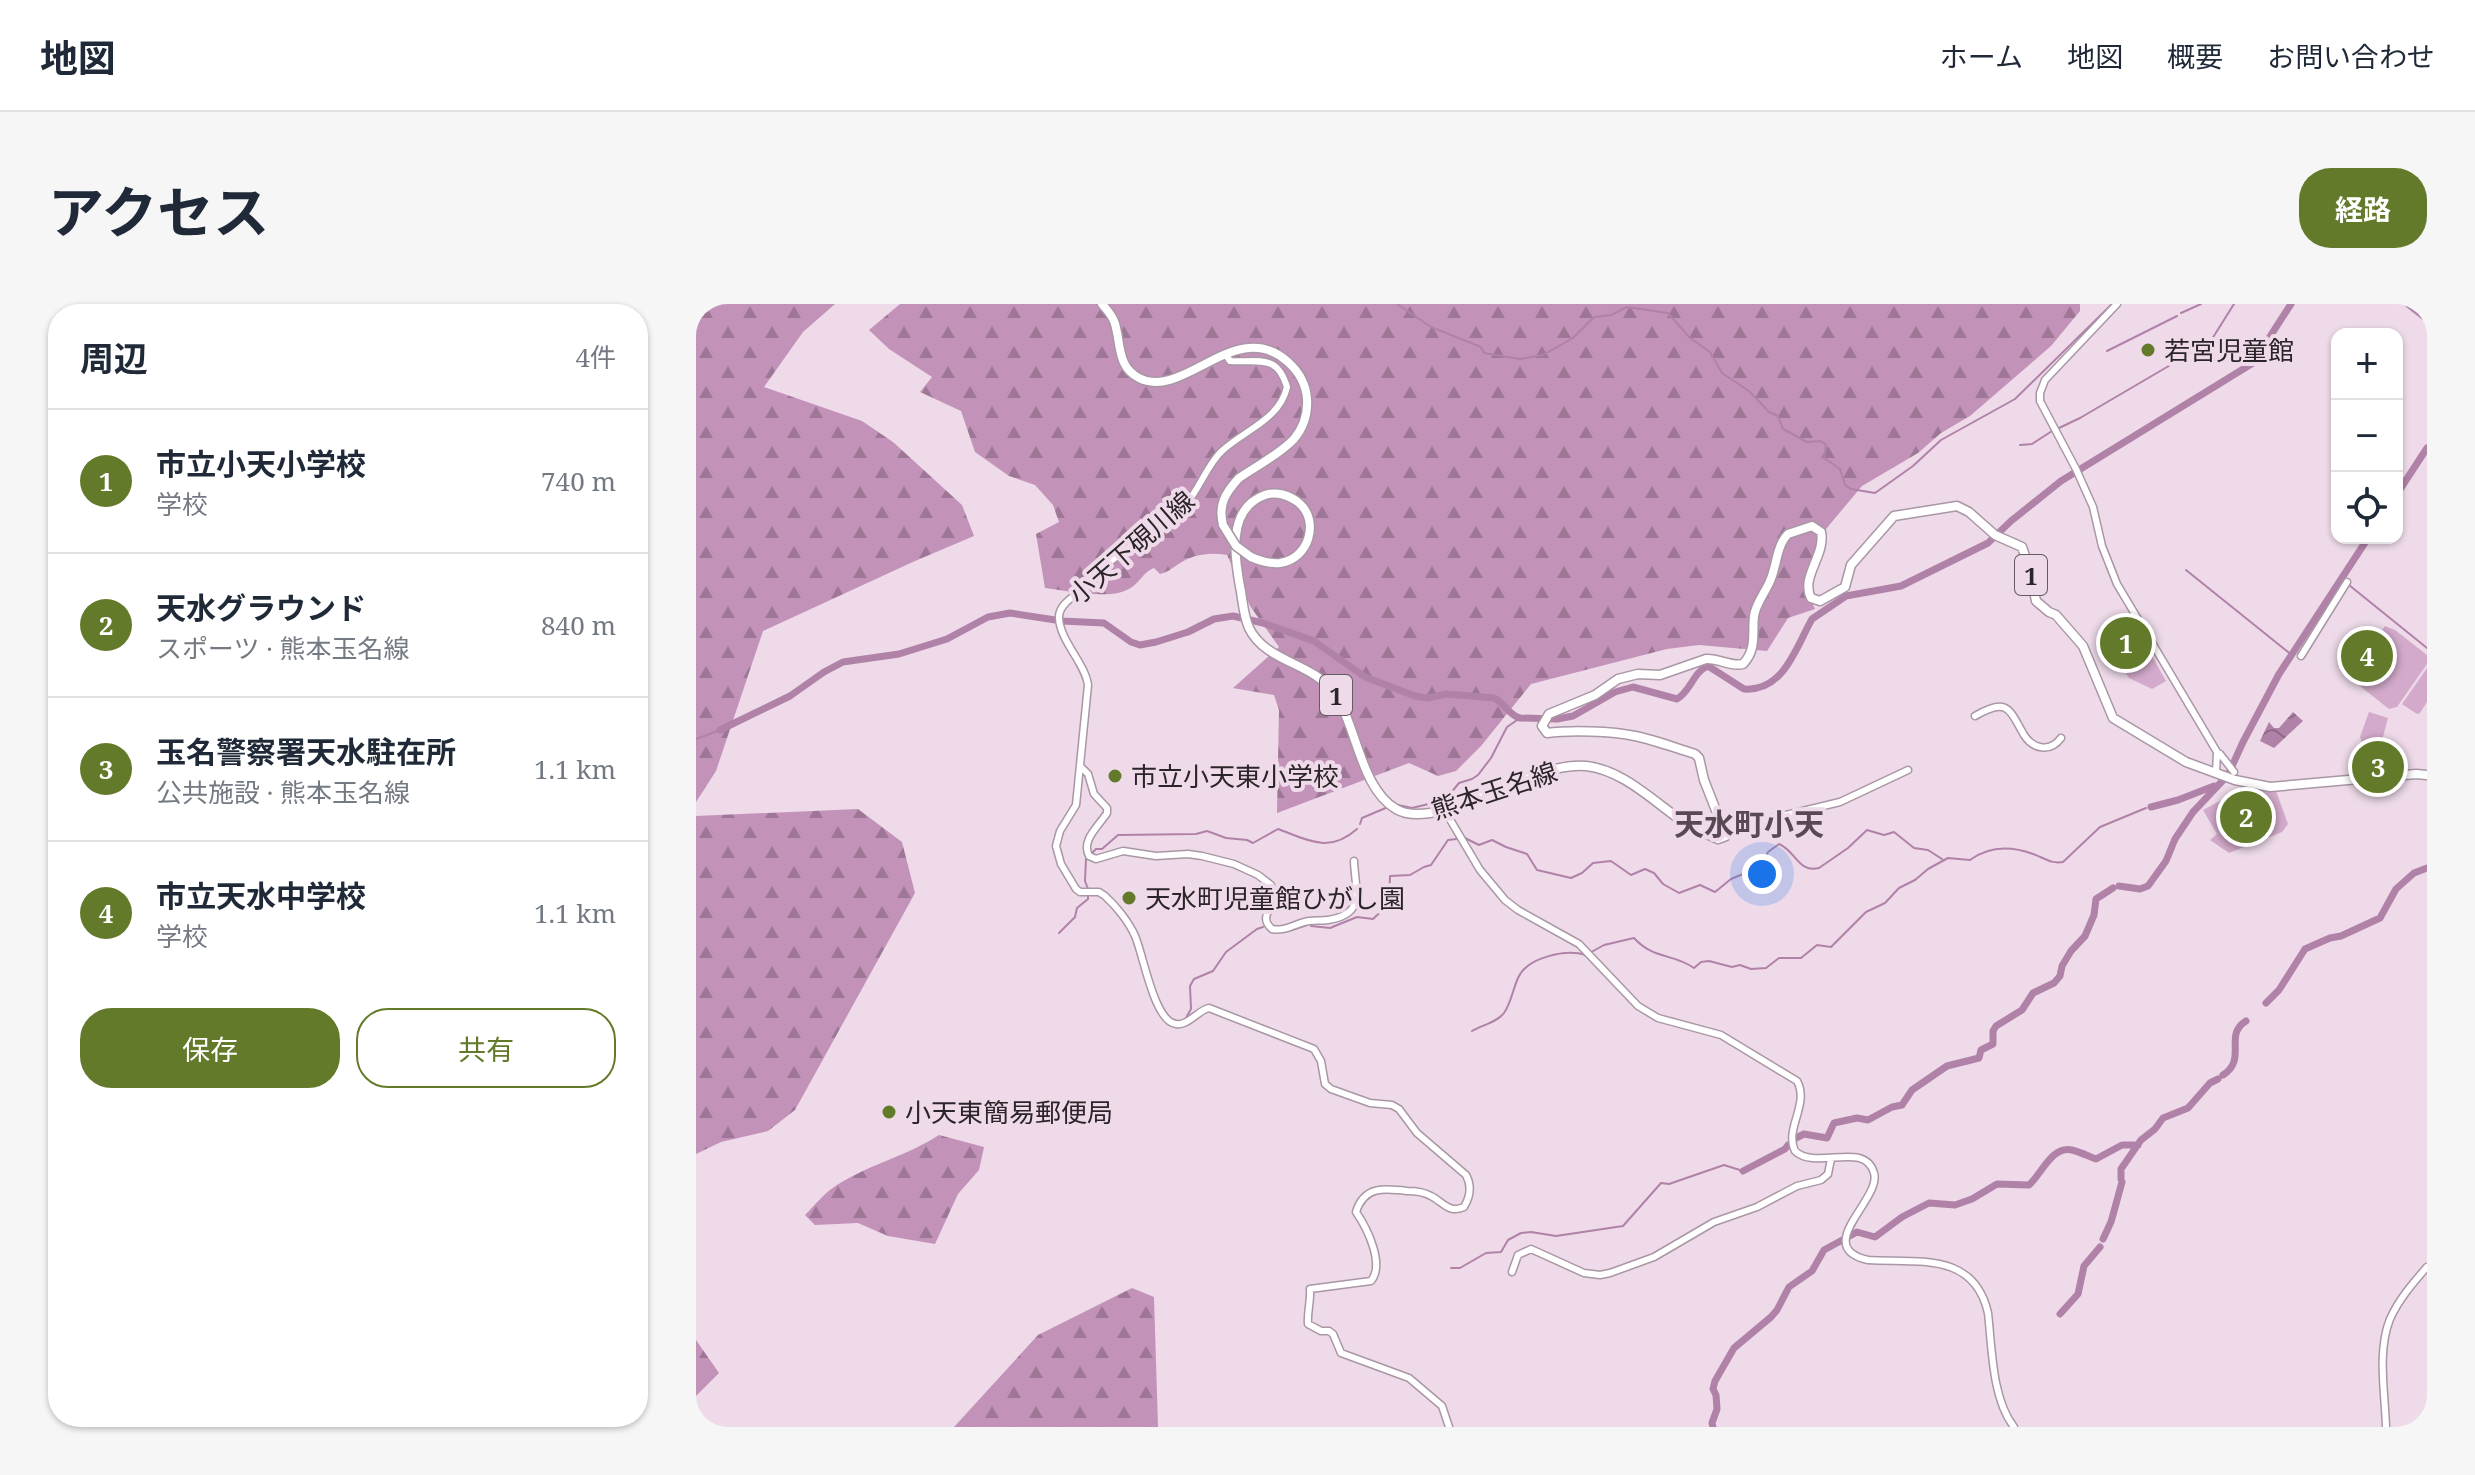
<!DOCTYPE html>
<html lang="ja">
<head>
<meta charset="utf-8">
<style>
  body { margin:0; font-family:"Noto Serif","Noto Sans JP",serif; background:#f6f6f7; color:#1f2937 }
  .controls { position:absolute; right:24px; top:24px; display:grid; overflow:hidden; border-radius:16px; box-shadow:0 2px 6px #0004 }
  .controls button { width:72px; height:72px; display:grid; place-items:center; padding:0; border:0; border-bottom:2px solid #e0e1e3; background:#fff; color:#1f2937; font:40px sans-serif }
  .you { position:absolute; left:1066px; top:570px; width:28px; height:28px; margin:-20px; border:6px solid #fff; border-radius:50%; background:#1a73e8; box-shadow:0 0 0 12px #1a73e833 }
  .badge { display:grid; place-items:center; width:52px; height:52px; border-radius:50%; background:#647a2b; color:#fff; font-size:26px; font-weight:700 }
  .pin { position:absolute; translate:-50% -50%; border:4px solid #fff; box-shadow:0 2px 8px #0006 }
  .list { margin:0; padding:0; list-style:none }
  h2 { display:flex; justify-content:space-between; align-items:center; height:104px; margin:0; padding:0 32px; font-size:34px }
  h2 small { font-size:26px; font-weight:400; color:#747a83 }
  .list li { display:grid; grid-template-columns:52px 1fr auto; gap:24px; align-items:center; box-sizing:border-box; height:144px; padding:0 32px; border-top:2px solid #e0e1e3 }
  .list b { display:block; font-size:30px; white-space:nowrap }
  .list p { margin:0; font-size:26px; white-space:nowrap; color:#747a83 }
  .list em { font-size:26px; font-style:normal; color:#747a83 }
  .actions { display:flex; gap:16px; padding:24px 32px }
  .actions a { flex:1; padding:18px 0; border:2px solid #647a2b; border-radius:32px; text-align:center; font-size:28px; color:#647a2b }
  .actions .main { background:#647a2b; color:#fff }
  .icon { flex:none; width:44px; height:44px; fill:none; stroke:currentColor; stroke-width:2; stroke-linecap:round; stroke-linejoin:round }
  .map { position:relative; flex:none; width:1731px; height:1123px; overflow:hidden; border-radius:32px }
  header { display:flex; align-items:center; gap:48px; box-sizing:border-box; height:112px; padding:0 40px; background:#fff; border-bottom:2px solid #e0e1e3 }
  header strong { font-size:38px }
  nav { display:flex; gap:44px; margin-inline-start:auto; font-size:28px }
  .intro { display:flex; align-items:center; justify-content:space-between; box-sizing:border-box; height:192px; padding:0 48px }
  h1 { margin:0; font-size:56px }
  .button { padding:20px 36px; border-radius:32px; background:#647a2b; color:#fff; font-size:28px; font-weight:700 }
  main { display:flex; gap:48px; padding:0 48px }
  aside { flex:1; background:#fff; border-radius:32px; box-shadow:0 2px 6px #0004 }
  .map>svg:first-child { display:block }
  .forest { fill:url(#forest-firs) }
  .pitch { fill:#d3aacb }
  .water { fill:url(#water-waves) }
  .lines { fill:none; stroke-linecap:round; stroke-linejoin:round }
  .stream { stroke:#b182a8; stroke-width:2 }
  .river { stroke:#b182a8; stroke-width:7 }
  .secondary-casing { stroke:#a997a5; stroke-width:9 }
  .primary-casing { stroke:#a997a5; stroke-width:11 }
  .highway-casing { stroke:#a997a5; stroke-width:13 }
  .secondary { stroke:#fff; stroke-width:6 }
  .primary { stroke:#fff; stroke-width:8 }
  .highway { stroke:#fff; stroke-width:10 }
  .primary-bridge-casing { stroke:#a997a5; stroke-width:11; stroke-linecap:butt }
  .primary-bridge { stroke:#fff; stroke-width:8 }
  .poi-dot { fill:#647a2b; stroke:#eedae9; stroke-width:3 }
  .labels { text-anchor:middle; dominant-baseline:central; stroke-width:8; stroke-linejoin:round; paint-order:stroke }
  .shield { fill:#eedae9; stroke:#665b63; stroke-width:2 }
  .shield-label { font-size:24px; font-weight:bold; fill:#2b2429 }
  .poi-label { font-size:26px; fill:#2b2429; stroke:#eedae9; text-anchor:start }
  .street-label { font-size:26px; fill:#2b2429; stroke:#eedae9 }
  .quarter-label { font-size:30px; font-weight:bold; fill:#584955; stroke:#eedae9 }
</style>
</head>
<body>
<header>
<strong>地図</strong>
<nav><a>ホーム</a><a>地図</a><a>概要</a><a>お問い合わせ</a></nav>
</header>
<div class="intro"><h1>アクセス</h1><a class="button">経路</a></div>
<main>
<aside>
<h2>周辺<small>4件</small></h2>
<ul class="list">
<li><span class="badge">1</span><div><b>市立小天小学校</b><p>学校</p></div><em>740 m</em></li>
<li><span class="badge">2</span><div><b>天水グラウンド</b><p>スポーツ · 熊本玉名線</p></div><em>840 m</em></li>
<li><span class="badge">3</span><div><b>玉名警察署天水駐在所</b><p>公共施設 · 熊本玉名線</p></div><em>1.1 km</em></li>
<li><span class="badge">4</span><div><b>市立天水中学校</b><p>学校</p></div><em>1.1 km</em></li>
</ul>
<div class="actions"><a class="main">保存</a><a>共有</a></div>
</aside>
<div class="map">
<svg width="1731" height="1123" viewBox="0 0 1731 1123">
  <defs>
    <pattern id="forest-firs" width="22" height="20" patternUnits="userSpaceOnUse" patternTransform="scale(2)"><rect width="22" height="20" fill="#c292b9"/><path d="M5 1l3.5 6h-7zM16 11l3.5 6h-7z" fill="#9e7796"/></pattern>
    <pattern id="water-waves" width="16" height="10" patternUnits="userSpaceOnUse" patternTransform="scale(2)"><rect width="16" height="10" fill="#b182a8"/><path d="M0 5q4-4 8 0t8 0" fill="none" stroke="#906a89"/></pattern>
  </defs>
  <rect width="100%" height="100%" fill="#eedae9"/>
  <!-- forest -->
  <path class="forest" d="M0,0H139L107,28L68,83L166,117L197,138L266,201L278,232L219,257L67,327L20,467L0,498Z
    M204,0H1384V7L1355,42L1274,112L1245,129L1222,149L1166,182L1130,225L1116,255L1108,281L1119,305L1092,314L1071,347L1003,341L971,345L835,380L785,442L760,467L742,472L713,459L581,509L583,406L578,391L537,384L583,343L554,302L531,251C513,248 497,250 481,261C475,265 472,268 464,270L458,264C447,268 443,280 433,285C413,296 372,287 349,284L340,230L363,218L357,201L339,181L313,172L279,148L265,107L224,88L236,73L193,45L173,26Z
    M162,505L206,538L219,589L99,806L72,827L25,838L0,850V512Z
    M243,831L288,843L283,866L262,890L239,940L192,932L162,919L119,921L109,911C119,901 129,888 141,881C174,860 211,852 243,831Z
    M436,984L458,993L462,1123H258L342,1031Z
    M0,1036L23,1069L0,1092Z"/>
  <!-- pitch -->
  <path class="pitch" d="M1689,322L1699,326L1731,351V360L1701,403L1693,405L1654,374Z
    M1447,336L1470,377L1456,385L1433,374L1419,352Z
    M1731,364V398L1724,409L1721,410L1706,400Z
    M1673,408L1692,414L1684,444L1666,439L1664,433Z
    M1548,480L1580,487L1592,520L1586,528L1533,549L1514,536L1521,530L1507,506L1535,491Z"/>
  <!-- water -->
  <path class="water" d="M1597,408L1607,417L1578,444L1564,437L1573,418L1578,424H1583Z"/>
  <g class="lines">
    <!-- stream -->
    <path class="stream" d="M701,0L735,23L785,43L788,49L824,55L847,51L877,34L898,13L915,11L931,3L972,9L994,34L1014,48L1026,69L1053,87L1073,108L1082,112L1087,125L1111,138L1125,137L1130,141L1128,154L1144,165L1149,181L1155,185L1179,189L1217,162L1245,136L1319,95L1416,0
      M1485,9L1505,0
      M1516,35L1538,0
      M1411,47L1481,12
      M1363,124L1384,114L1512,39
      M1324,141L1336,140L1356,127
      M1490,266L1597,352
      M1644,275L1647,277
      M1653,281L1731,344
      M0,435L24,426
      M702,501L716,504L749,496L763,479L776,475L782,471L795,454L811,423L824,414
      M664,520L666,514L692,503
      M396,549L400,545H406L422,531L500,530L511,527L530,534L551,536L557,539L582,525C612,536 633,550 661,525
      M390,555L389,577L392,585
      M615,622L634,624L661,613L677,615L693,600L694,572L714,571L728,563L735,561L752,536L769,534L783,541L796,536L810,543L831,550L841,566L875,574L886,569L897,559L915,557L935,571L949,565L958,569L967,580L983,589L1004,581L1019,588L1035,575L1066,562L1072,548L1083,540C1100,547 1102,569 1123,564L1152,544L1171,526L1188,531L1198,528L1218,544L1232,546L1246,555
      M596,626L611,621
      M363,629L379,613L381,604L392,595V591
      M490,714L495,705L494,682L498,675L517,667L530,648L561,625L567,623
      M776,727C786,721 800,719 808,709C815,699 817,685 822,674C831,653 870,645 890,651L908,641L938,634C958,656 977,649 998,664L1005,658L1013,657L1036,663L1044,661L1055,665L1070,664L1083,654H1105L1121,641L1135,643L1170,608L1189,599L1203,584L1219,576L1232,565L1252,554L1274,556C1293,542 1315,542 1337,550C1349,554 1354,560 1367,558L1404,523L1450,504
      M755,964H764L790,949L805,948L812,936L825,929L835,928L860,932L927,922L965,879L973,880L1028,861L1047,867"/>
    <!-- river -->
    <path class="river" d="M1712,0L1731,15
      M1701,190L1731,144
      M24,426L94,392L128,368L147,358L203,350L251,335L292,313L314,309L366,317L408,319L435,338L444,341L460,338L492,328L518,315L537,312L567,319L618,337L669,373L719,392L731,394L750,390L798,394C809,399 812,411 824,414L861,415L877,412L919,388L937,383L981,395C995,387 997,368 1012,362L1048,385C1088,388 1100,343 1116,315L1150,292L1205,282L1292,239L1315,217L1365,177L1557,59L1595,0
      M1455,503L1482,496L1518,482
      M1423,582L1444,585L1452,582L1470,557L1479,535L1497,508L1532,471L1547,438L1583,370L1672,234
      M1570,699L1583,686L1609,645L1634,634L1645,632L1684,614L1700,585L1718,569L1731,564
      M1527,771C1552,755 1527,731 1550,717
      M1100,834L1108,830L1131,834L1138,819L1161,814L1172,816L1196,803L1206,801L1216,786L1251,762L1283,754L1285,746L1297,740V727L1300,722L1326,706L1337,689L1358,679L1364,672L1366,662L1375,647L1389,632L1398,611L1400,595L1417,584
      M1047,867L1089,845L1092,841
      M1425,875V865L1445,836L1459,825L1467,814L1492,804L1514,779L1522,775
      M1407,935L1415,918L1426,878
      M1364,1010L1382,990L1388,962L1404,943
      M1017,1123L1016,1119L1021,1105L1020,1091L1017,1085L1019,1077L1038,1044L1075,1013L1081,1006L1093,983L1116,967L1128,946L1161,928L1179,933L1206,913L1233,899L1259,901L1276,895L1301,880L1333,881C1345,871 1356,841 1376,846C1384,848 1392,852 1400,855L1426,841H1442"/>
    <defs>
      <path id="secondary" d="M1421,0L1349,76L1344,89V97L1380,165L1397,203L1406,242L1421,280L1521,448L1520,469
        M530,51L534,57C562,59 581,49 591,83C584,115 549,126 527,146C511,160 504,185 489,201C466,224 436,240 411,260C404,266 400,273 395,279C385,289 362,298 363,314C364,337 389,359 392,381L380,501L364,527L360,542L365,560L380,585L384,588H403L409,592C420,602 433,618 439,632C447,649 458,718 480,720C492,722 501,707 513,704L618,745L625,757L629,780L635,785L674,799L696,801L703,805L721,829L770,871C776,882 774,893 768,903C753,910 747,898 735,892C728,888 719,887 711,887C688,884 668,882 660,908C671,924 689,960 675,977L614,985C615,997 611,1008 612,1020L625,1027H633L637,1030L645,1049L713,1074L746,1102L753,1123
        M1605,352L1651,278
        M1279,412C1312,393 1313,405 1328,431C1337,445 1354,449 1365,434
        M1524,450L1538,468
        M384,462L392,470L398,490L411,504V509C402,523 385,536 393,552L400,555L427,547L460,552L492,550L506,552L538,560L562,571L575,581L578,593C575,606 563,614 576,625C589,628 600,619 613,617C619,616 626,617 632,616C671,610 659,586 658,557
        M749,507L784,566L809,596L822,606L883,640L942,702L962,714L1025,731L1101,777C1114,800 1088,825 1099,847C1120,867 1169,836 1178,869C1186,895 1115,943 1172,956C1221,959 1278,947 1292,1009C1296,1044 1296,1095 1318,1123
        M1030,532L1056,519L1144,498L1212,466
        M816,968L822,951L835,945L888,969L904,971L914,969L958,953L1018,918L1061,903L1101,882L1125,876L1132,870L1135,855
        M1690,1123C1689,1089 1681,1047 1694,1015C1703,995 1717,979 1731,963"/>
      <path id="primary" d="M406,0C411,6 417,12 419,20C425,40 421,63 443,74C488,97 540,11 592,58C603,68 610,80 611,95C612,110 607,124 598,135C583,151 560,162 543,174C529,189 522,201 527,221
        M555,253C564,257 574,260 584,259C613,255 624,217 603,199C593,191 580,187 569,191C529,205 539,257 545,288C547,300 548,313 553,324C570,359 617,358 638,389C661,421 664,484 700,505C743,530 834,456 890,462C928,466 959,499 989,519C999,525 1011,530 1022,535L1030,532L1008,476L1003,454L999,450C979,444 959,436 939,432C916,427 874,426 851,429L846,422L853,410L899,391L922,375L942,370L964,371L1010,355C1023,354 1034,363 1047,360C1061,345 1056,330 1058,312C1060,299 1069,289 1074,277C1081,262 1080,242 1092,230L1116,222L1125,228C1130,251 1104,273 1115,294L1124,297L1149,283L1155,261L1198,212L1261,202L1273,208L1299,231L1326,243L1334,266L1340,297L1353,308L1360,311L1387,342L1417,414L1490,458L1539,476L1574,483L1720,470L1731,471"/>
      <path id="highway" d="M1729,0L1731,2"/>
    </defs>
    <!-- secondary casing -->
    <use href="#secondary" class="secondary-casing"/>
    <!-- primary casing -->
    <use href="#primary" class="primary-casing"/>
    <!-- highway casing -->
    <use href="#highway" class="highway-casing"/>
    <!-- secondary -->
    <use href="#secondary" class="secondary"/>
    <!-- primary -->
    <use href="#primary" class="primary"/>
    <!-- highway -->
    <use href="#highway" class="highway"/>
    <defs>
      <path id="primary-bridge" d="M527,221L540,242L555,253"/>
    </defs>
    <!-- primary-bridge casing -->
    <use href="#primary-bridge" class="primary-bridge-casing"/>
    <!-- primary-bridge -->
    <use href="#primary-bridge" class="primary-bridge"/>
  </g>
  <!-- markers -->
  <g class="poi-dot">
    <circle cx="1452" cy="46" r="8"/>
    <circle cx="419" cy="472" r="8"/>
    <circle cx="433" cy="594" r="8"/>
    <circle cx="193" cy="808" r="8"/>
  </g>
  <g class="labels">
    <!-- shield labels -->
    <g class="shield">
      <rect x="1319" y="251" width="32" height="40" rx="6"/>
      <rect x="624" y="371" width="32" height="40" rx="6"/>
    </g>
    <g class="shield-label">
      <text x="1335" y="271">1</text>
      <text x="640" y="391">1</text>
    </g>
    <!-- poi labels -->
    <g class="poi-label">
      <text x="1468" y="46">若宮児童館</text>
      <text x="435" y="472">市立小天東小学校</text>
      <text x="449" y="594">天水町児童館ひがし園</text>
      <text x="209" y="808">小天東簡易郵便局</text>
    </g>
    <!-- street labels -->
    <g class="street-label">
      <text transform="translate(435 243) rotate(-41)">小天下硯川線</text>
      <text transform="translate(798 486) rotate(-18)">熊本玉名線</text>
    </g>
    <!-- quarter labels -->
    <g class="quarter-label">
      <text x="1053" y="519">天水町小天</text>
    </g>
  </g>
</svg>
<div class="controls">
<button>+</button>
<button>−</button>
<button><svg class="icon" aria-label="locate" viewBox="0 0 24 24"><circle cx="12" cy="12" r="6"/><path d="M12 2v4M12 18v4M2 12h4M18 12h4"/></svg></button>
</div>
<div class="you"></div>
<div class="pin badge" style="left:1430px;top:339px">1</div>
<div class="pin badge" style="left:1550px;top:513px">2</div>
<div class="pin badge" style="left:1682px;top:463px">3</div>
<div class="pin badge" style="left:1671px;top:352px">4</div>
</div>
</main>
</body>
</html>
